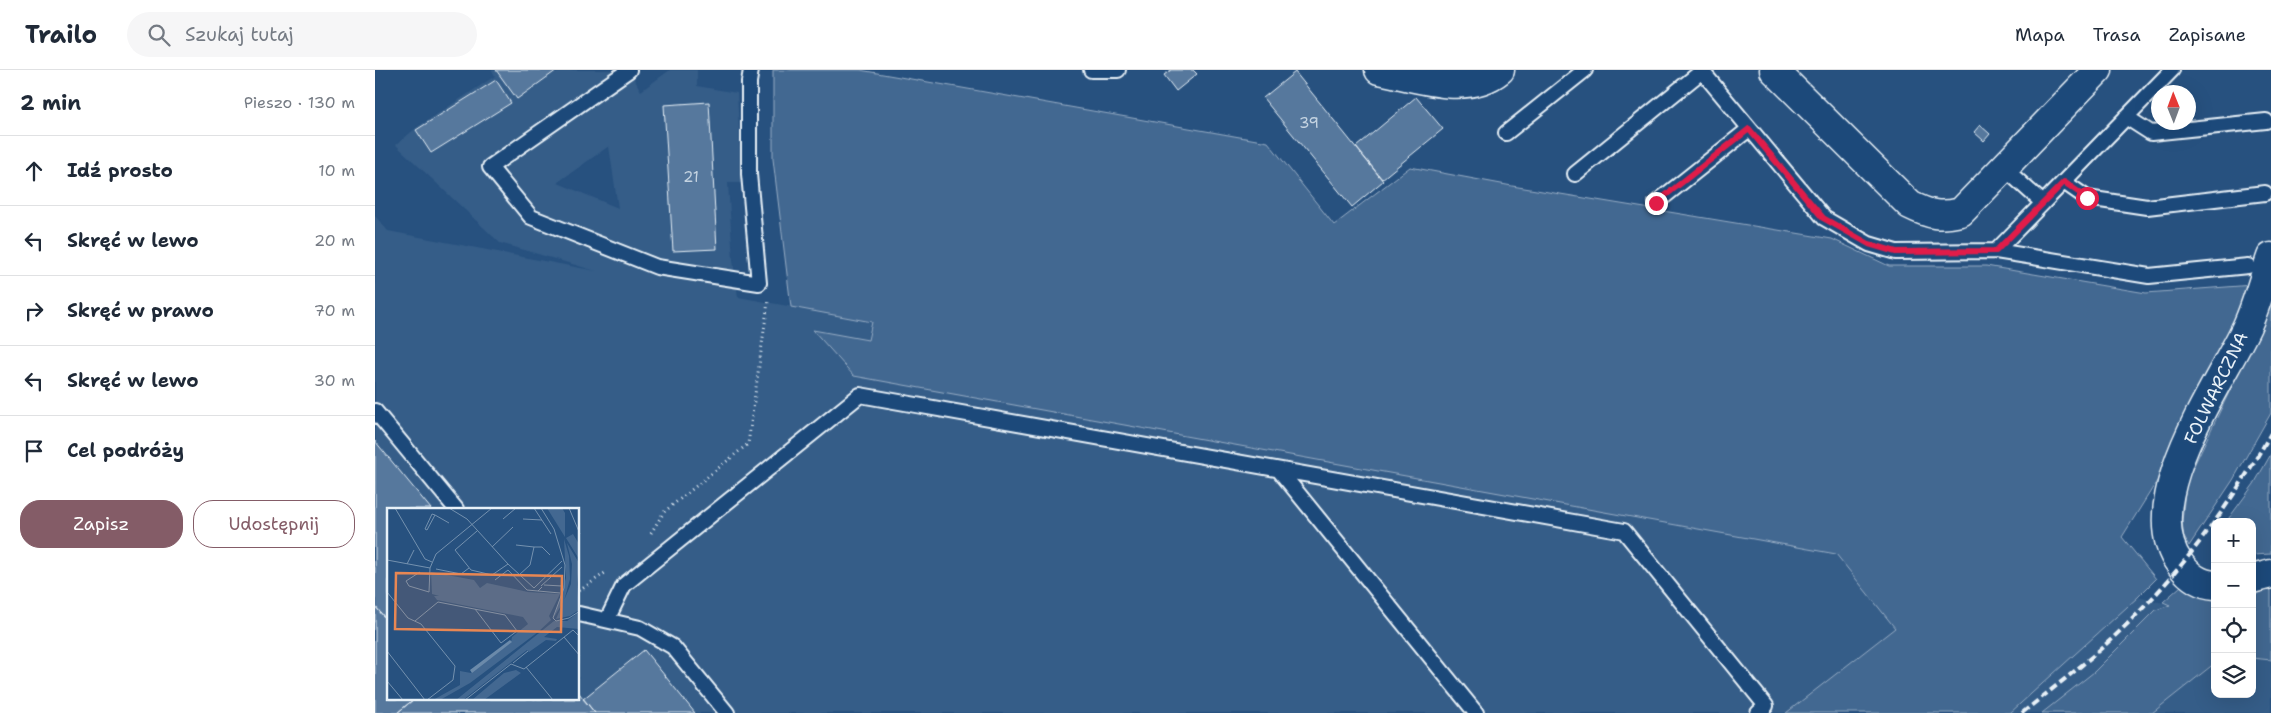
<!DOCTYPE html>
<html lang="pl">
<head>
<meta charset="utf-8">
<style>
  body { margin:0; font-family:"Shantell Sans",sans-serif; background:#f6f6f7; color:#1f2937 }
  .controls { position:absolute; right:15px; bottom:15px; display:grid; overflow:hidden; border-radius:10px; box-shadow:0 5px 20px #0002 }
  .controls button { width:45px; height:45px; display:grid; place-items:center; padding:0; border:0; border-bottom:1px solid #e0e1e3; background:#fff; color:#1f2937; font:25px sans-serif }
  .compass { position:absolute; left:1776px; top:15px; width:45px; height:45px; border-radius:50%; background:#fff; box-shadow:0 5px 20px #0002; rotate:359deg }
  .stop { position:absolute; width:15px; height:15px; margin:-11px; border:4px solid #e11d48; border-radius:50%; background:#fff }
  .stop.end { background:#e11d48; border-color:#fff; box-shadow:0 1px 5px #0008 }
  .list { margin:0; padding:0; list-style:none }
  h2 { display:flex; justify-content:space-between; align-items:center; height:65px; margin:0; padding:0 20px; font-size:21px }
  h2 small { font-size:16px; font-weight:400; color:#747a83 }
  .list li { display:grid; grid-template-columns:32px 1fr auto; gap:15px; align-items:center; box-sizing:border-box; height:70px; padding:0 20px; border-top:1px solid #e0e1e3 }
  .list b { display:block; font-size:19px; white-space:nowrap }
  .list em { font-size:16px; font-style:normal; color:#747a83 }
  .actions { display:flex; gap:10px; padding:15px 20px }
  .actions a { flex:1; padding:11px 0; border:1px solid #845c67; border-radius:20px; text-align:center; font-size:18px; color:#845c67 }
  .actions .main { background:#845c67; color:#fff }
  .icon { flex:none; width:28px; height:28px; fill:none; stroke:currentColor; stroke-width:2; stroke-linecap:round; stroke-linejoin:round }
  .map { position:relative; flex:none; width:1896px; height:643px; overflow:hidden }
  header { display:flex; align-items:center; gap:30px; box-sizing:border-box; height:70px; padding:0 25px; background:#fff; border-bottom:1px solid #e0e1e3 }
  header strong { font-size:24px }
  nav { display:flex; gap:28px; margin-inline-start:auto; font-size:18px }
  .search { width:350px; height:45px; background:#f6f6f7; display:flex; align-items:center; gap:12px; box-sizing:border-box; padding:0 18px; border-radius:28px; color:#747a83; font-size:19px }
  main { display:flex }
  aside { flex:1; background:#fff }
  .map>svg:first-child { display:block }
  .built { fill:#355d88; fill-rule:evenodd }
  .green { fill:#436891; stroke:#96acc4 }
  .building { fill:#57789d; stroke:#e8f1f8 }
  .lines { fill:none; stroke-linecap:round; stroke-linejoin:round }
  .lane-casing { stroke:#e8f1f8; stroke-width:18 }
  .street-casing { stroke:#e8f1f8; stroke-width:31 }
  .path { stroke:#e8f1f8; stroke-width:3; stroke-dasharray:1 4; stroke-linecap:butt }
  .lane { stroke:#1f4a7a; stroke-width:14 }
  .street { stroke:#1f4a7a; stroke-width:28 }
  .rail { stroke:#e8f1f8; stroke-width:4; stroke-dasharray:8 4; stroke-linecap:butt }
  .route { stroke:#e11d48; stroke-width:6 }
  .labels { text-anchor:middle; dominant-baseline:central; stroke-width:5; stroke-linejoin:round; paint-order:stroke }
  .number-label { font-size:15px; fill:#c4d3e1 }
  .street-label { font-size:18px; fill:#e8f1f8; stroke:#1f4a7a }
  .inset-road { fill:none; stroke:#7491af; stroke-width:1 }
  .view { fill:#e88753; fill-opacity:0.15; stroke:#e88753; stroke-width:2.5 }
  .inset-edge { fill:none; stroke:#e8f1f8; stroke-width:2.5 }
</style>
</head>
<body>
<header>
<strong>Trailo</strong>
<div class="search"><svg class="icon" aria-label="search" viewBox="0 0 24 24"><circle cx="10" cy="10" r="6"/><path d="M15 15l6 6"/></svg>Szukaj tutaj</div>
<nav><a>Mapa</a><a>Trasa</a><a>Zapisane</a></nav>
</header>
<main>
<aside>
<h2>2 min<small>Pieszo · 130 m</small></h2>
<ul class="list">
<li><svg class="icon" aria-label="ahead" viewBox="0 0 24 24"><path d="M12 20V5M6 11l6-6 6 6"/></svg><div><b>Idź prosto</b></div><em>10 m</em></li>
<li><svg class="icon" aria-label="left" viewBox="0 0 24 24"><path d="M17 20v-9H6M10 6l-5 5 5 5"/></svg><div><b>Skręć w lewo</b></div><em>20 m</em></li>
<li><svg class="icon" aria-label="right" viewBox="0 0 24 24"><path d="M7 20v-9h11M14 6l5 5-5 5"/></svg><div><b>Skręć w prawo</b></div><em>70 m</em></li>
<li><svg class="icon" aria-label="left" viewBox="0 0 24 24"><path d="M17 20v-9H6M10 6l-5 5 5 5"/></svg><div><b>Skręć w lewo</b></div><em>30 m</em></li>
<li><svg class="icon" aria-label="arrive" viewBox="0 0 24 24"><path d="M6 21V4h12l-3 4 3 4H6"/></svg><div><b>Cel podróży</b></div></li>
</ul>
<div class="actions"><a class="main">Zapisz</a><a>Udostępnij</a></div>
</aside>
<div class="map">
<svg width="1896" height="643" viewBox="0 0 1896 643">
  <rect width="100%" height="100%" fill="#27517f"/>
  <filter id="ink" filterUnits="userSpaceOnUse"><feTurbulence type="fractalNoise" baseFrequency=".02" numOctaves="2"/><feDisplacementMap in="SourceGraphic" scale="10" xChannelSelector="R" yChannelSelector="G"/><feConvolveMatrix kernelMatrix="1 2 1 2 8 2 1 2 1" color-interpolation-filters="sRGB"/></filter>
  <g filter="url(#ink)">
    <!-- built -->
    <path class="built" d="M117,0H254L266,21L295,0H322V16L362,23L367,113H353L358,190L363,227L1713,470L1763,527L1840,545V624H1877V552L1896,554V643H0V146L13,161L221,201L125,173L21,75L41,58L120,6ZM234,76L243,138L183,113V112ZM14,439H204V629H14Z"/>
    <!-- green -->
    <path class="green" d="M398,0H485L893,72L959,155L1035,97L1137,116L1457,169L1514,196H1611L1771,223L1878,215L1792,395L1747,467L1781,509L1763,527L1635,643H1411L1520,558L1461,484L479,306L438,260L493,270L497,252L416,237L398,89Z
      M1896,235V343L1858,410L1814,476L1809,467L1807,452L1811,412Z
      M1896,384V484L1877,485V452H1851L1879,414Z
      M1806,516L1821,520H1840V593L1777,643H1667L1719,602L1781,540L1795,535L1788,532Z
      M1877,520H1896V590L1877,588Z"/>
    <!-- building -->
    <path class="building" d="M121,0H182L142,29Z
      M796,0H818L822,4L801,21L789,5Z
      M920,2L1008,111L977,137L888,28Z
      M121,10L136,33L56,83L41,60Z
      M1041,27L1068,59L1007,109L981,77Z
      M334,32L342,179L298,181L289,35Z
      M1605,55L1615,64L1609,71L1599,62Z
      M0,371L56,439H14V553L0,536Z
      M0,536L14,553V629H39L22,643H0Z
      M269,580L320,643H220L208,629Z
      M204,623L220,643H22L39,629H204Z"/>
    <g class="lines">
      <defs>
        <path id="lane" d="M254,0L115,97L156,147L282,197L384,213L374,104V12L376,0
          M716,0H743
          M1326,0L1449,148L1494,174L1521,182L1621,181L1668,133
          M1751,47L1776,63L1891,51
          M1131,63L1210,0
          M1629,98L1668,133L1797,0
          M1200,104L1327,1
          M1689,112L1712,128L1772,137L1890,123
          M1281,133L1374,59
          M1621,181L1774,206L1873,196
          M0,341L81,439
          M904,400L1101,643
          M204,544L265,558L298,577L352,643
          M232,550L249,515L485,325L1249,461L1391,636L1383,643"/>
        <path id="street" d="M1004,0C1041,7 1092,27 1125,0
          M1399,0L1535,135C1555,145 1565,147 1586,142L1723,0
          M1877,509L1896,504
          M1840,515C1824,514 1814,506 1805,494C1759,432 1845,314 1872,256C1882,234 1888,210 1896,187"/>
      </defs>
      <!-- lane casing -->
      <use href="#lane" class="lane-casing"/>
      <!-- street casing -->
      <use href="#street" class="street-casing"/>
      <!-- path -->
      <path class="path" d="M276,463L289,442L373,374L393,232
        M204,521L230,503"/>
      <!-- lane -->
      <use href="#lane" class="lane"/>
      <!-- street -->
      <use href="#street" class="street"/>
      <!-- rail -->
      <path class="rail" d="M1647,643C1672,623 1697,604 1721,583C1792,521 1850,445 1896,363"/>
    </g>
  </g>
  <g class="lines" filter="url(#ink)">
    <!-- route -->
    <path class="route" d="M1281,133L1374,59L1448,148L1494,174L1521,182L1621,181L1689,112L1712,128"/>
  </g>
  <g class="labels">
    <!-- number labels -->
    <g class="number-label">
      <text x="934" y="53">39</text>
      <text x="316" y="107">21</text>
    </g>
    <!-- street labels -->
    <g class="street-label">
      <text transform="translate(1841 318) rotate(-64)">FOLWARCZNA</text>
    </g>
  </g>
  <!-- overview -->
  <g transform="translate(12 438)">
    <rect width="192" height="192" fill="#27517f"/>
    <path d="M160,0H175L178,5V29ZM186,26L192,36V51L179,30ZM177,31L182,48L183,71L177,93L167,109L179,70ZM180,35L192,55L190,76L192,102L183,108L169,111L184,76L185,56ZM44,64L87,72L93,80L100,75L141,84L173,86L162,108L164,112L151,124L83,175L53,192H46L73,177V163L84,165L124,134L125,129L141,116L136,109L50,92L47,88H52L45,86ZM192,104V121L170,119L157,129L170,131L169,133L159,132L142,144L140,142L76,192H69L167,113H180ZM129,162L134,165L97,192H85L117,165Z" fill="#436891"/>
    <path d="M123,132L125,134L85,165L83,162Z" fill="#6b8aaa"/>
    <path class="inset-road" d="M8,0L38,51L45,54M62,0L80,11L121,56L105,67L84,62L68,42L90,23M147,0L164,26M154,0L167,21L178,57L177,80L166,110L169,113L182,110L193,103M182,0L193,26M48,7L45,6L38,21L40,22L48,7L62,15M116,11L129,0M136,11L155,12M129,37L147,39L143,57L132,67M105,39L126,19M147,39H155L163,47M0,52L43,60M20,56L27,42M121,56L147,80L175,53M49,61L74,66L82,60M33,64L19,73L22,78L42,84L43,60L49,46L105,0M108,72L121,62L140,82L151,83L155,79M157,77L175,78M154,78L175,59M151,83L173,85M0,84L21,110L34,116L68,158L66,172L40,192M28,113L51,94L118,107L130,123L114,135L88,101M177,129L193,148M0,143L38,192M126,155L141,143M139,159L166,192M0,173L16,192M78,192L124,156L137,161L186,122L193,129"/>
    <path class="view" d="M9,65L175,68L174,124L8,121Z"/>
    <rect width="192" height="192" class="inset-edge"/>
  </g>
</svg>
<div class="controls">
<button>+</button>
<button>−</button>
<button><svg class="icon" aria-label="locate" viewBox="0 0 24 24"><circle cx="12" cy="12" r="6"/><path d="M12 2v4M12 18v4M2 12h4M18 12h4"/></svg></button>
<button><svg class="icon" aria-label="layers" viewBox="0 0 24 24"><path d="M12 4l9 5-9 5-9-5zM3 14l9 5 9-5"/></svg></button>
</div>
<svg class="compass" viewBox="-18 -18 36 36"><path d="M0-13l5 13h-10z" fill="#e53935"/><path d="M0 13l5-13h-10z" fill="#747a83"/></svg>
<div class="stop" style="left:1712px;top:128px"></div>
<div class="stop end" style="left:1281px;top:133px"></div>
</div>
</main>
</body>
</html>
